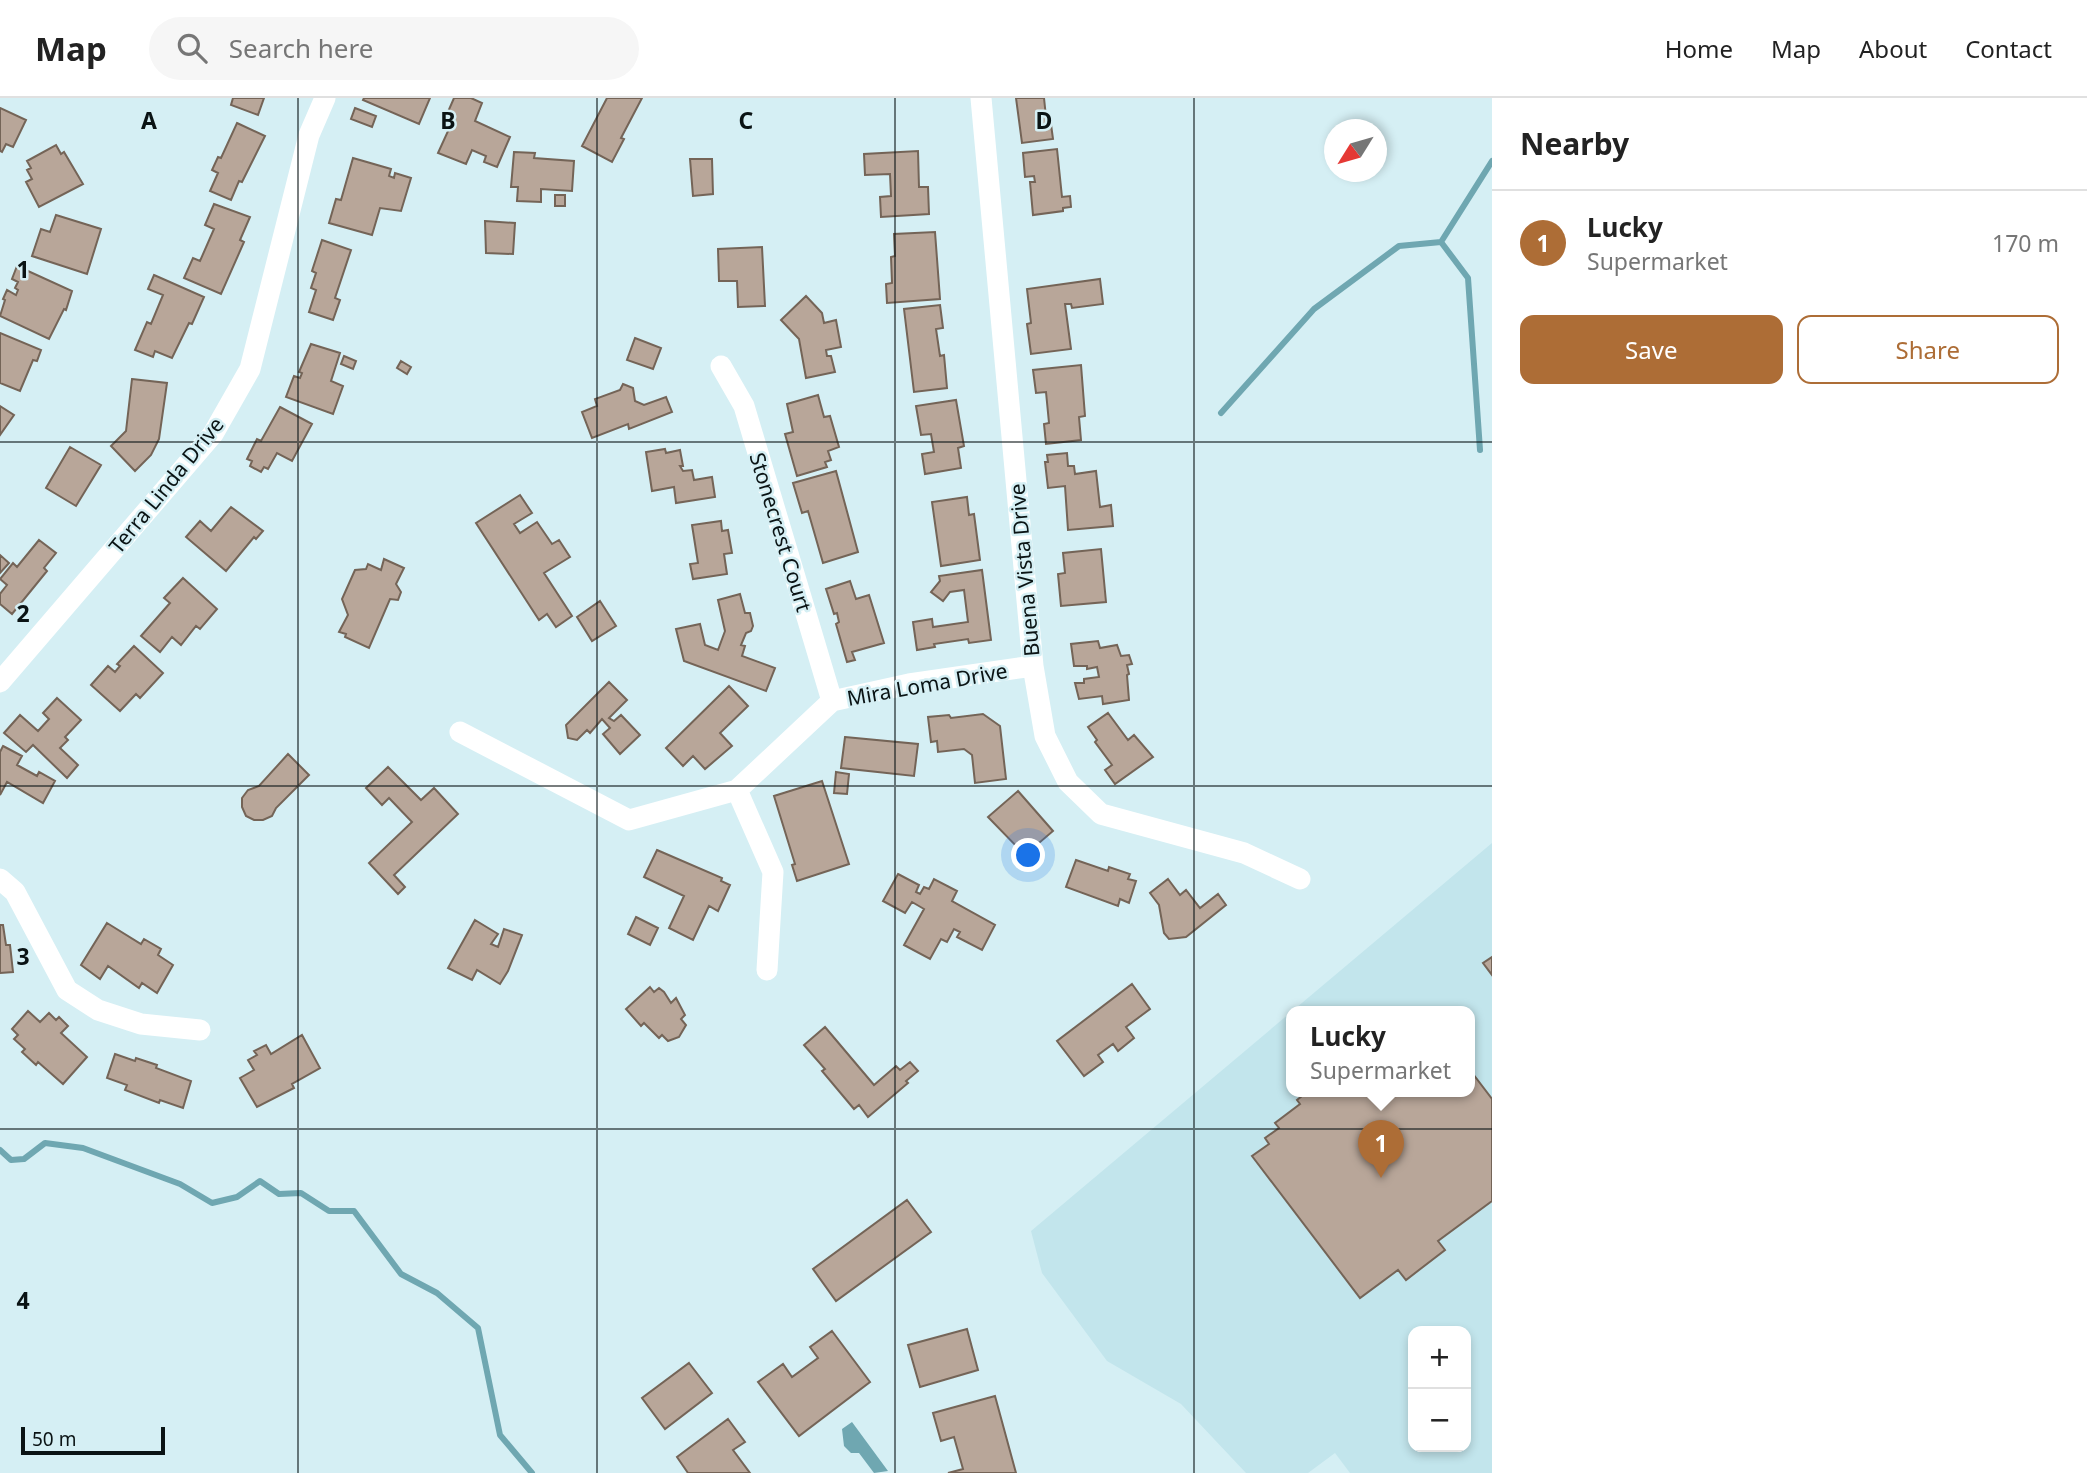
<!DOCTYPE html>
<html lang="en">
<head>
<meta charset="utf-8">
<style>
  body { margin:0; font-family:"Noto Sans",sans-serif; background:#f6f6f6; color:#222 }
  .controls { position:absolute; right:21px; bottom:21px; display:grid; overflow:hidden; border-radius:14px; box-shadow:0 4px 10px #0003 }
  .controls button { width:63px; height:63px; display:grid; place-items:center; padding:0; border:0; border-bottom:2px solid #e0e0e0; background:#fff; color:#222; font:35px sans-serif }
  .compass { position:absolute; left:1324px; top:21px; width:63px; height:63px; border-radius:50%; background:#fff; box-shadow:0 4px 10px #0003; rotate:233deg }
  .scale { position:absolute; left:21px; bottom:18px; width:144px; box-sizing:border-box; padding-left:7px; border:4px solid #0a1314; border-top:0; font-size:19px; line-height:24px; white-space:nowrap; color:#0a1314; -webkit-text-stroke:5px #d5eff4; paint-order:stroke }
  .you { position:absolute; left:1029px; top:758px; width:24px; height:24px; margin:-18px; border:5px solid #fff; border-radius:50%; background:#1a73e8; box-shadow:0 0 0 10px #1a73e833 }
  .badge { display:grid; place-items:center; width:46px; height:46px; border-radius:50%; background:#ad6d36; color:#fff; font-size:23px; font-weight:700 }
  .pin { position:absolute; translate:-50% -58px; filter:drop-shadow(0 2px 4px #0008) }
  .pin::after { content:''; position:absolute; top:37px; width:24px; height:21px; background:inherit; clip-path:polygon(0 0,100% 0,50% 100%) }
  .popup { position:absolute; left:1286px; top:908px; width:189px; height:91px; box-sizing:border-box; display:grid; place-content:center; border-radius:14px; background:#fff; filter:drop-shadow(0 2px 5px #0005); font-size:23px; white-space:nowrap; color:#767676 }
  .popup b { font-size:26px; color:#222 }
  .popup::after { content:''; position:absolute; left:50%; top:100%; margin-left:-14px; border:14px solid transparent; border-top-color:#fff }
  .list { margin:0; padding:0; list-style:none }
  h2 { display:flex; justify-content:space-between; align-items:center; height:91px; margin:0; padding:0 28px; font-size:30px }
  h2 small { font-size:23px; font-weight:400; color:#767676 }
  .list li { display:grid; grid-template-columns:46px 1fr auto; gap:21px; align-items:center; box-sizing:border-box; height:105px; padding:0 28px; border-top:2px solid #e0e0e0 }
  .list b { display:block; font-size:26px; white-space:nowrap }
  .list p { margin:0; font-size:23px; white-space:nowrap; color:#767676 }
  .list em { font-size:23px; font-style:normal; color:#767676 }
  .actions { display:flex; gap:14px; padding:21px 28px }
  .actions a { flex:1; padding:16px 0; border:2px solid #ad6d36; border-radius:14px; text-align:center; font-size:24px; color:#ad6d36 }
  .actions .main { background:#ad6d36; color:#fff }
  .icon { flex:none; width:38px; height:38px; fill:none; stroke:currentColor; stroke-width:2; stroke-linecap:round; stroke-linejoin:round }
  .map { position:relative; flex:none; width:1492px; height:1375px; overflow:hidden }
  header { display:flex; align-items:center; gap:42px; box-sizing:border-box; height:98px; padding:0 35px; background:#fff; border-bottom:2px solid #e0e0e0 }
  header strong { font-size:33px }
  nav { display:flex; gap:38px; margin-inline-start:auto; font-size:24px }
  .search { width:490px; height:63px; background:#f6f6f6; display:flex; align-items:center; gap:18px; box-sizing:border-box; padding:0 24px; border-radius:38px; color:#767676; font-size:26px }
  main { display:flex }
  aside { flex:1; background:#fff }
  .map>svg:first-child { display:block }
  .built { fill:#c2e5ec; fill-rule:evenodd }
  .water { fill:#6fa7b1 }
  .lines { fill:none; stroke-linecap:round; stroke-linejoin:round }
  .stream { stroke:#6fa7b1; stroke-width:6 }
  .building { fill:#b8a699; stroke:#746457; stroke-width:2 }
  .minor { stroke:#fff; stroke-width:21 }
  .grid { fill:none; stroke:#0a1314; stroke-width:2; stroke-opacity:0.55 }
  .labels { text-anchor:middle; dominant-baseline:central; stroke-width:5; stroke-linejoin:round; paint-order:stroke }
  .street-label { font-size:21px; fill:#0a1314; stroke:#d5eff4 }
  .grid-label { font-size:23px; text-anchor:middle; font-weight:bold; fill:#0a1314; stroke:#d5eff4; stroke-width:5; stroke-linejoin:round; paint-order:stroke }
</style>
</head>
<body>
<header>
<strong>Map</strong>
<div class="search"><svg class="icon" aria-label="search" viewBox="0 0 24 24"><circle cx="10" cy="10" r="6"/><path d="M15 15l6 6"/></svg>Search here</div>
<nav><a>Home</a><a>Map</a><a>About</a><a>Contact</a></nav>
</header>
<main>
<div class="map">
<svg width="1492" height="1375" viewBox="0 0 1492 1375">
  <rect width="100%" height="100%" fill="#d5eff4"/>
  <!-- built -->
  <path class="built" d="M1492,745V1375H1350L1335,1355L1308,1375H1246L1181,1306L1107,1263L1042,1175L1031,1133ZM1292,914H1470V994H1292ZM1413,1233H1466V1349H1413Z"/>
  <!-- water -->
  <path class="water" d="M852,1324L888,1373L874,1375L859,1355H851L844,1348L842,1331Z"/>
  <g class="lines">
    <!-- stream -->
    <path class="stream" d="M1221,315L1314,211L1399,148L1441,144
      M1480,352L1468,180L1441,144L1492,63
      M0,1052L11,1062L24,1061L45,1045L83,1050L180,1086L212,1105L237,1099L260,1083L279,1096L301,1095L329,1113H354L401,1176L437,1195L478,1230L500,1337L532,1375"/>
  </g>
  <!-- building -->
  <path class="building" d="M233,0H264L258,17L231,7Z
    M364,0H430L419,26L363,2Z
    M454,0H471L482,5L475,23L510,39L497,69L484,64L486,58L472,52L466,66L438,55L454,20L447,16Z
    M607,0H642L621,40L624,41L612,64L582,48Z
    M1016,0H1044L1046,19H1050L1053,41L1022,45Z
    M0,10L26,22L13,49L6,46L2,54L0,53Z
    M355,10L376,18L372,29L351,21Z
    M237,25L265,38L242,84L239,83L231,102L210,93L218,75L212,72L218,59L221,60Z
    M56,47L61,56L64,54L83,86L39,109L26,84L32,81L27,72L31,70L27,63Z
    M1057,51L1062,99L1070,98L1071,109L1063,110V113L1033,117L1030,84H1035L1034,78L1025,79L1023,55Z
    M918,53L919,89H928L929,116L881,119L880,99L891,98L890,76L865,77L864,56Z
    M514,54L535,55L534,60L574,63L572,93L541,91V104L517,103L518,89H511Z
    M353,60L391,71L389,78L394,80L395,75L411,80L401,113L380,110L372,137L329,125L336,101L341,102Z
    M690,61H712L713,96L693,98Z
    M555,97H565V108H555Z
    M214,106L250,119L240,142L244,144L221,196L184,180L193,160L200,163L214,131L205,127Z
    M56,117L101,131L87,176L32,158L41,131L50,134Z
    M485,123L515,125L513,156L486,155Z
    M935,134L940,201L887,205L886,186L892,185L891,159L895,158L894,136Z
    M322,142L351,152L335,200L340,202L333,222L309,214L316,192L311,190L316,175L312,173Z
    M762,149L765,208L738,209L737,183H719L718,151Z
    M17,168L72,193L66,212L64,211L49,241L0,218L5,202L3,201L7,192L16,197L18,192L15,190L18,184L12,181Z
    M154,177L204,199L192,226L189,225L172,260L155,253L153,259L135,252L147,224L151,226L163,197L148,191Z
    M1100,181L1103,206L1072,210L1071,206H1065L1071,251L1031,256L1027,226L1031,225L1027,191Z
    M806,198L822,215L824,225L836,222L841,249L826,252L827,258H831L835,274L806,280L799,241L781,222Z
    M940,207L943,230L936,231L940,258L944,257L947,290L914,294L904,211Z
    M0,235L41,252L37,263L33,262L20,293L0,285Z
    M635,240L661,250L653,271L627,262Z
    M311,246L340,255L331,283L343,288L333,316L286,299L294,278L300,280L302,275L299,274Z
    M344,258L356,263L353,271L341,266Z
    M401,263L411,269L407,276L397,270Z
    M1081,267L1085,318L1079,319L1081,342L1046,346L1044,326L1049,325L1046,294L1036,295L1033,272Z
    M132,281L167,285L159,341L151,357L135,373L111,348L126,333Z
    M623,286L633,290L635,303L644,307L666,299L672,314L629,331L628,326L592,340L582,314L597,308L595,301L620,292Z
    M818,297L824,319L830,318L839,349L828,353L831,362L825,364L827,369L797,378L785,336L793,334L787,306Z
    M956,302L964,348L958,350L961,370L925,376L922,356L934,354L931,336L921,337L916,308Z
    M0,308L14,317L0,337Z
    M280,309L312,326L292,363L277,355L268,371L264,369L261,374L250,368L252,363L247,361L257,341L261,343Z
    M70,349L101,367L76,408L46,390Z
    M665,351L666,355L680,352L683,368H680L683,373L692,372L694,382L712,379L715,399L676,405L674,389L652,393L646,354Z
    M1067,355L1068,368H1074L1075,376L1096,373L1100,409L1111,407L1113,428L1068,432L1065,388L1048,390L1045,364H1048L1047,357Z
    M836,373L858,454L823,465L808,413L802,415L793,385Z
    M520,397L532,415L514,426L520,435L537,424L552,446L559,442L570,459L544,475L572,518L556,529L547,516L539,522L476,425Z
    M967,399L969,417L974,416L980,462L941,468L932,404Z
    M231,409L263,433L256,441L254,439L226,473L186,439L200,423L211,433Z
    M721,423L722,433L728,432L732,455L724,456L727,476L693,481L690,466L698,465L692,427Z
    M39,442L56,455L44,470L47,473L12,516L0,506V496L7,487L0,481L13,465L17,469Z
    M1101,451L1106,504L1061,508L1058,476L1065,475L1063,455Z
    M0,457L9,465L0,475Z
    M384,461L404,470L396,486L401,494L398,502L390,501L369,550L345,539L346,536L339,534L348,517L342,501L355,472L366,471L368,466L381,472Z
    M982,472L991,542L969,545L968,541L934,546L935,549L917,552L913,524L932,521L933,529L968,524L964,492L950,494L943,503L931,494L940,483L939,478Z
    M183,480L217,511L200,531L196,528L181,547L172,539L160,554L141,538L170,505L164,500Z
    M850,483L856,501L869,497L884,545L852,554L855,562L847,564L836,526L839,524L837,515L834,516L826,491Z
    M740,496L745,515H750L753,528L751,533L746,535L741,547L745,548L742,558L775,570L766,593L684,563L676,531L700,526L705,547L718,552L725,533L718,502Z
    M600,503L616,528L592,543L577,519Z
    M1098,543L1100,550L1117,547L1121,558L1129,557L1132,566L1127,567L1129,576L1127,577L1129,602L1103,606L1102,598L1079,601L1075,585H1084V581L1099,579L1097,569L1087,571V568H1074L1071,546Z
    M134,548L163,575L140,600L136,596L120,613L91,587L108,568L115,574L120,568L117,566Z
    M609,584L627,602L609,620L614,623L621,617L640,637L620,656L603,636L610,630L602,621L590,635L587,632L577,642L568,640L566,627Z
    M729,588L748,608L720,635L732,648L705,671L693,658L683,668L666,650Z
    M57,600L81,622L65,639L68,642L60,650L78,667L67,680L33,647L26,654L4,635L20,617L38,633L49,621L43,615Z
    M1108,615L1128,642L1134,637L1153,659L1115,686L1105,672L1112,667L1095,644L1097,642L1088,629Z
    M983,616L1000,628L1006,681L975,685L972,657L964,651L938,654L937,643L931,644L928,619L949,617L951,620Z
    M845,639L918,646L914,678L841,670Z
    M3,648L22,658L17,667L37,678L39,674L55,683L43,705L7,684L0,697V654Z
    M288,656L309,677L276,710L272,718L263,722H254L246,718L242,709V700L248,692L259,688Z
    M388,669L421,702L434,690L458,716L394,777L405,789L398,796L369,765L412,724L389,700L382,707L366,690Z
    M836,674L849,676L847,696L834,695Z
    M822,683L849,766L797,783L792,767L795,766L774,698Z
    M1018,693L1053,733L1025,757L988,719Z
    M657,752L722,780L721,783L730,787L718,813L709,808L693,842L669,830L684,798L644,779Z
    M1076,762L1108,773L1109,769L1130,776L1128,781L1136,783L1129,805L1120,801L1118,808L1066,789Z
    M898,776L919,787L916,794L920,796L924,789L929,791L934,781L957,793L952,803L995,827L982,852L957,839L960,834L954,831L947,844L941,841L930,861L904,847L924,811L912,804L905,815L883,803Z
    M1168,781L1180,797L1186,792L1200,810L1218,796L1226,807L1186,839L1169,841L1164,835L1159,807L1150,795Z
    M636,819L658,830L650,847L628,836Z
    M475,822L498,836L491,846L498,849L504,831L522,837L508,873L500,886L477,872L472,882L448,870Z
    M107,825L141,846L144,841L161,851L158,857L173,867L157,895L142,885L139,890L108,868L100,881L81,867Z
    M0,827H3L6,847H10L13,874L0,875Z
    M1492,859V877L1483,865Z
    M1132,886L1150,911L1126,929L1134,940L1118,953L1113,946L1098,957L1103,964L1084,978L1057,943Z
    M650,889L654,894L659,890L664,894L671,905L676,900L685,917L681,921L686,927L679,939L668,943L662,937L659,940L644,925L641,928L626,911Z
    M28,913L40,924L49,915L56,922L59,919L68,928L61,935L87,959L63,986L38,964L36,967L22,954L25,951L14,941L18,937L12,931Z
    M825,929L874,987L896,968L900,972L910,964L918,973L906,983L908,985L868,1019L859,1007L854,1011L822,973L825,971L804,947Z
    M302,937L320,970L292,986L294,990L257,1009L240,980L254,972L248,962L257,957L254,953L266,947L271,956Z
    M115,956L135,963L136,960L157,967L156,970L191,983L183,1010L160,1002L159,1005L125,992L127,987L107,980Z
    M1470,972L1492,1001V1103L1438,1143L1445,1152L1406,1182L1398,1172L1360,1200L1252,1058L1269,1046L1265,1040L1279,1030L1275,1025L1300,1006L1297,1002L1307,994H1470Z
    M907,1102L931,1134L836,1203L813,1171Z
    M967,1231L978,1272L920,1289L908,1247Z
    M832,1233L870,1284L799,1338L758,1284L783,1266L792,1279L818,1260L810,1249Z
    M689,1265L712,1295L665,1331L642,1300Z
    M995,1298L1016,1375H948L963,1371L954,1339L941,1343L933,1315Z
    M728,1321L745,1344L733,1352L750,1375H688L677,1359Z"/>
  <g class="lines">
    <!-- minor -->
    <path class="minor" d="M981,0L1033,568L1045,638L1068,684L1101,716L1244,755L1300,781
      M721,268L744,308L832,603
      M0,584L213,336L250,271L309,37L325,0
      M460,634L629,722L737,692L832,603L909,586L1033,568
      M737,692L773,774L767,872
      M0,781L15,794L67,892L98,912L141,926L200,932"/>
  </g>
  <!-- grid -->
  <path class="grid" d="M298,0V1375M597,0V1375M895,0V1375M1194,0V1375M0,344H1492M0,688H1492M0,1031H1492"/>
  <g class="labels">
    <!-- street labels -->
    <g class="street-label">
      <text transform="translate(166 387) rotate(-51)">Terra Linda Drive</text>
      <text transform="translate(781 434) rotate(73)">Stonecrest Court</text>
      <text transform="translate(1024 472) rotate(-95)">Buena Vista Drive</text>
      <text transform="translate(927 586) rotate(-10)">Mira Loma Drive</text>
    </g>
  </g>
  <g class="grid-label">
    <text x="149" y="31">A</text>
    <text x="448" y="31">B</text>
    <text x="746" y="31">C</text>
    <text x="1044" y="31">D</text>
    <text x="23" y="180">1</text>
    <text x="23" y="524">2</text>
    <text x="23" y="867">3</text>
    <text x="23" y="1211">4</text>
  </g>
</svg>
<div class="controls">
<button>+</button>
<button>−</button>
</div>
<svg class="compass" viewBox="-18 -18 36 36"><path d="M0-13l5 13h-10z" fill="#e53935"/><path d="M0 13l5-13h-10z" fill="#767676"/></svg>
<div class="scale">50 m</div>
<div class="you"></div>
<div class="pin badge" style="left:1381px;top:1080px">1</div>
<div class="popup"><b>Lucky</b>Supermarket</div>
</div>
<aside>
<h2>Nearby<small></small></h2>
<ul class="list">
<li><span class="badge">1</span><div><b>Lucky</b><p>Supermarket</p></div><em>170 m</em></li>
</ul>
<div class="actions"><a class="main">Save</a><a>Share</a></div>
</aside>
</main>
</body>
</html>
